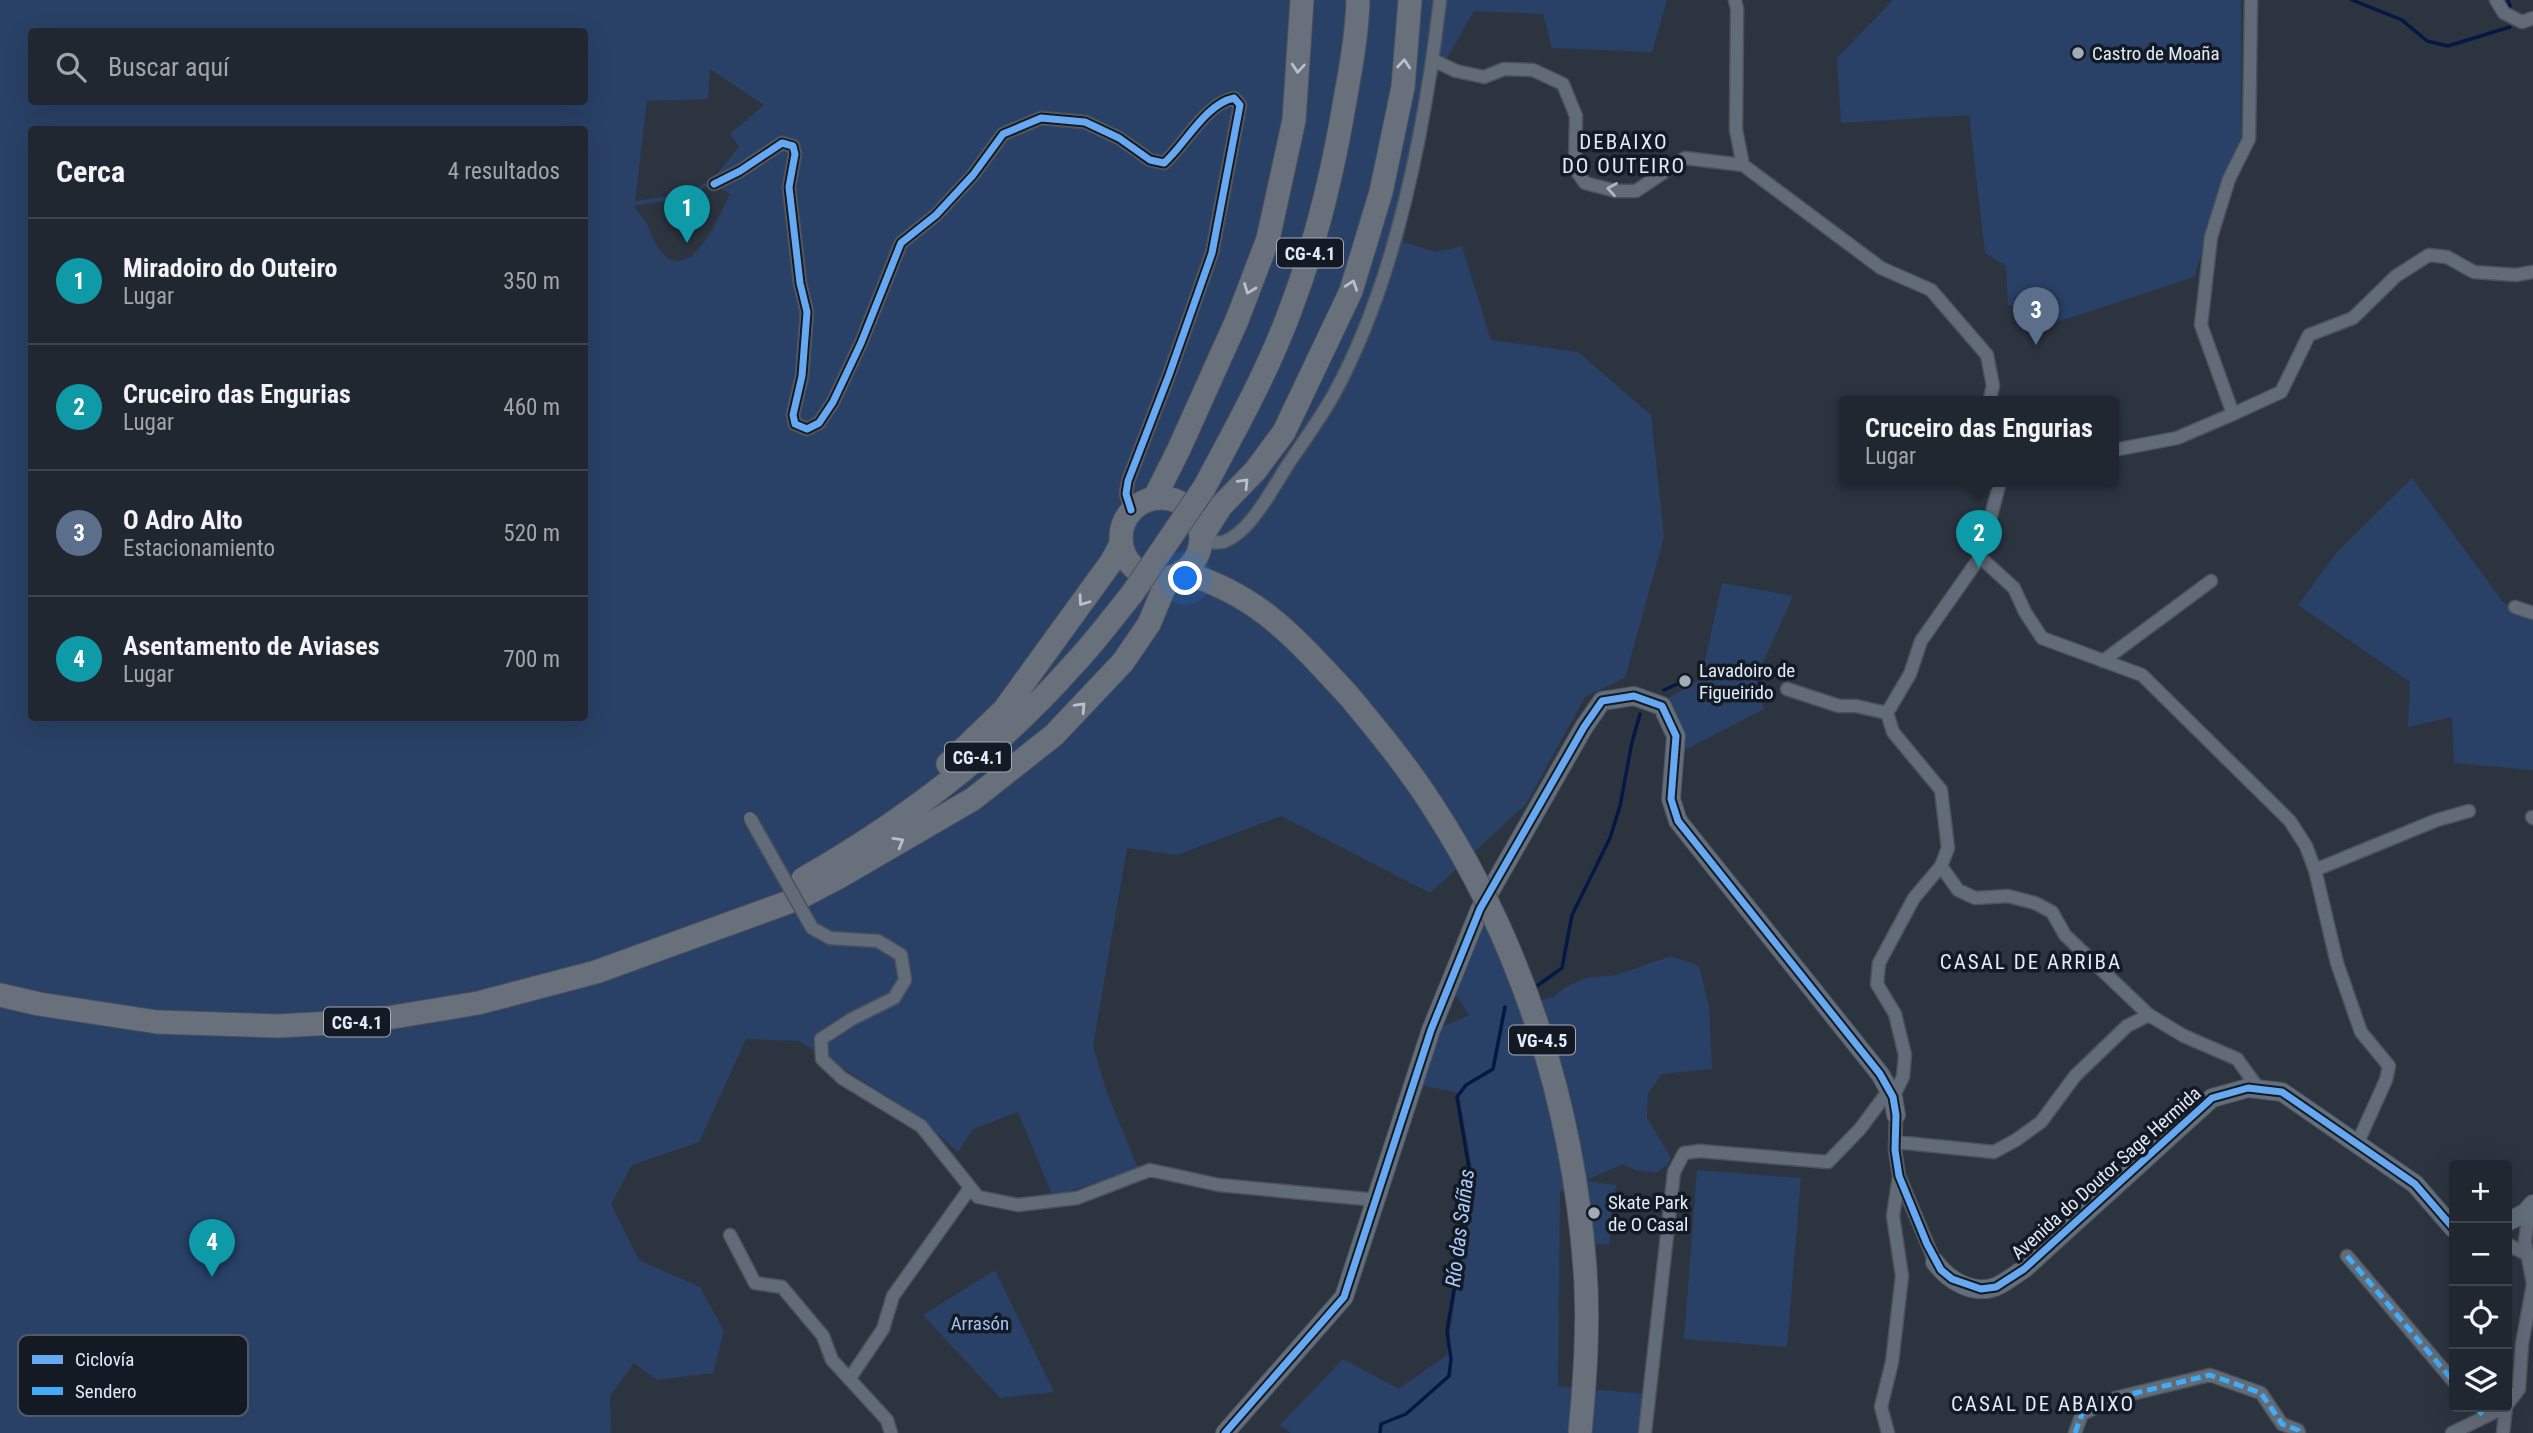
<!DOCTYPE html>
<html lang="es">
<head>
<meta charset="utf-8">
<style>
  body { margin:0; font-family:"Roboto Condensed",sans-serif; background:#2d333c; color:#f1f3f6 }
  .controls { position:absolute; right:21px; bottom:21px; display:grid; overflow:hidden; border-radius:7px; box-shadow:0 7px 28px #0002 }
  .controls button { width:63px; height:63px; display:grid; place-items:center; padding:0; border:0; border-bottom:2px solid #3e444c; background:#212730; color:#f1f3f6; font:35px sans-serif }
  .you { position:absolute; left:1186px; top:579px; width:24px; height:24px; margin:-18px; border:5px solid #fff; border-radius:50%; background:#1a73e8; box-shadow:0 0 0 10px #1a73e833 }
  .badge { display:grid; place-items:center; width:46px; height:46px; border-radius:50%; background:#ea580c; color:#fff; font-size:23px; font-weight:700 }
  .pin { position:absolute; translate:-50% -58px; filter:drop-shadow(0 2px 4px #0008) }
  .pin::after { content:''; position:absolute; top:37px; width:24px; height:21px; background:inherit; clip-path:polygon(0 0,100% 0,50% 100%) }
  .popup { position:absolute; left:1839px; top:396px; width:280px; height:91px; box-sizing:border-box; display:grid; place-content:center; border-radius:7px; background:#212730; filter:drop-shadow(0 2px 5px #0005); font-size:23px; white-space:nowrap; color:#a2a5ab }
  .popup b { font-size:26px; color:#f1f3f6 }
  .popup::after { content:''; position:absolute; left:50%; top:100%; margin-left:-14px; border:14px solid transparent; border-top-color:#212730 }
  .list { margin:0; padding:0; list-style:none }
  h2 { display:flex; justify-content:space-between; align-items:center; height:91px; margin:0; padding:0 28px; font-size:30px }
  h2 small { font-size:23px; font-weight:400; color:#a2a5ab }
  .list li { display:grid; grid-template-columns:46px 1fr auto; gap:21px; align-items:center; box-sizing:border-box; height:126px; padding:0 28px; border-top:2px solid #3e444c }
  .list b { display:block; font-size:26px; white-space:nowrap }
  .list p { margin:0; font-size:23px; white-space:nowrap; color:#a2a5ab }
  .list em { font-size:23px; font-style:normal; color:#a2a5ab }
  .icon { flex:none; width:38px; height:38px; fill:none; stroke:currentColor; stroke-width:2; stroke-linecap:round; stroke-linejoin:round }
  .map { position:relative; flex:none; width:2533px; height:1433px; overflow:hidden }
  .search { position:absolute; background:#212730; box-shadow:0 7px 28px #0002; left:28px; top:28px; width:560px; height:77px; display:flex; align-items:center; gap:18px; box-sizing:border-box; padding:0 24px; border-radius:7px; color:#a2a5ab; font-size:26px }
  .panel { position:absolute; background:#212730; box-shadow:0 7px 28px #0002; left:28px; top:126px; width:560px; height:595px; border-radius:7px }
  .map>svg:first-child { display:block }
  .green { fill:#294166; fill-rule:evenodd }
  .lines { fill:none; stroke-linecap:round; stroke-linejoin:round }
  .stream { stroke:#041844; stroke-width:3.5 }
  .street-casing { stroke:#4b525c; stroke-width:15 }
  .secondary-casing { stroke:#4b525c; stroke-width:20 }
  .highway-casing { stroke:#4b525c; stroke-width:25 }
  .street { stroke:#626b78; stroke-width:12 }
  .secondary { stroke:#636e7c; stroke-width:18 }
  .highway { stroke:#68707c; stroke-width:23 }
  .street-bridge-casing { stroke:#4b525c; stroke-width:15; stroke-linecap:butt }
  .highway-bridge-casing { stroke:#4b525c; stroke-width:25; stroke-linecap:butt }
  .street-bridge { stroke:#626b78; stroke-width:12 }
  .highway-bridge { stroke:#68707c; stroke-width:23 }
  .quiet { stroke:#42abf6; stroke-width:5; stroke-dasharray:10 5; stroke-linecap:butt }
  .cycleway-casing { stroke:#141a24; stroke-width:11 }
  .cycleway { stroke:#66a8f1; stroke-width:7 }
  .oneway { stroke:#b7c0cd }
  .oneway2 { stroke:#aeb8c5 }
  .poi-dot { fill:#a2abb8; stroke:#141a24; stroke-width:2.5 }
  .labels { text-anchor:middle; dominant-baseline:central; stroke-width:7; stroke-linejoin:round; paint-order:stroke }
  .shield { fill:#141a24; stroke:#a4acb9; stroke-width:2 }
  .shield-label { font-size:18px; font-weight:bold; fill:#e1ebf9 }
  .poi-label { font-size:19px; fill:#e1ebf9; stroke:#141a24; text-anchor:start }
  .street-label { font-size:19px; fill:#e1ebf9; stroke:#141a24 }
  .park-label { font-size:19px; fill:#a2c1f0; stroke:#141a24 }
  .neighbourhood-label { font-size:21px; letter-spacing:2px; fill:#e1ebf9; stroke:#141a24 }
  .water-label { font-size:21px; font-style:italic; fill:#abcbfa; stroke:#141a24 }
  .key { fill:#141a24; stroke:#525964; stroke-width:2 }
  .key-label { font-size:19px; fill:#e1ebf9 }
</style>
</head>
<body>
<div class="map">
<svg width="2533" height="1433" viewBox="0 0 2533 1433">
  <rect width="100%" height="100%" fill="#2c3440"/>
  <!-- green -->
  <path class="green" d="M0,0H1667L1652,52L1552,48L1543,14L1474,11L1437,75L1403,242L1436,252L1462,246L1491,340L1578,352L1651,415L1664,537L1625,678L1585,697L1526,804L1430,893L1281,816L1177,855L1127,848L1093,1046L1107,1093L1138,1168L1053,1197L1018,1112L973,1129L958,1152L914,1113L799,1041L746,1039L699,1142L632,1165L611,1204L639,1260L700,1287L724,1331L713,1373L657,1380L634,1363L610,1396L611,1433H0ZM32,32H584V102H32ZM710,69L764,105L730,134L739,147L711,181L677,195L635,201L647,101L708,99ZM32,130H584V718H32ZM714,184L730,194C719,215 690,290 659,249C654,242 651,232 647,224C643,218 638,212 634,206L676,199Z
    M1893,0H2241V136L2194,277L2057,322L2008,305L2006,266L1985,253L1969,115L1841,123L1837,58Z
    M2412,478L2503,602L2533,621V770L2454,763L2452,717L2408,727L2410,682L2298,605L2337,552Z
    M1722,583L1793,596L1756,678L1764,709L1679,753L1665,700L1701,679Z
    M1487,913L1526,1004L1553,997L1566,987L1586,978L1616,975L1671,956L1699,966L1709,1007L1712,1069L1662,1074L1648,1093L1647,1118L1671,1158L1667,1165L1656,1173L1635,1170L1623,1164L1585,1181L1616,1185L1609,1245L1573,1241L1579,1183L1560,1192L1558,1386L1644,1394L1641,1433H1291L1280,1425L1343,1359L1399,1389L1447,1355L1459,1270L1473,1203L1474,1178L1459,1093L1419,1085L1438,1029L1469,1015L1454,992Z
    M1697,1170L1801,1178L1787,1347L1684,1339Z
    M995,1270L1054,1392L1000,1398L923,1315Z"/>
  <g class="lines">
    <!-- stream -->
    <path class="stream" d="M2352,0L2402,20L2427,41L2448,46L2510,27
      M2508,0L2510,6
      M1664,690L1677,684
      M1534,988L1562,968L1572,915L1610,838L1620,806L1632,742L1640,714
      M1380,1433L1381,1424L1406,1414L1449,1376L1451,1359L1447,1331L1470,1197V1174L1457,1097L1466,1085L1493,1069L1505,1007"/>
    <defs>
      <path id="street" d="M1735,0L1737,9L1736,130L1743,165
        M2496,0L2504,13L2522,22L2533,18
        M1433,60L1456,71L1484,77L1504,69L1533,70L1563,84L1576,116L1575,169L1585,183L1616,191H1636L1685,158L1743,165L1881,268L1931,290L1987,355L1993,386L1989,402
        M714,184L740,171L782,143L793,146L795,154L789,187L800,283L807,312L802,376L793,415L795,424L807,429L819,423L833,402L861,343L901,243L936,215L973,175L1003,134L1041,118L1085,122L1119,138L1150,160L1164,163C1185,145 1205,104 1234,98L1240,105L1212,253L1169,375L1128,481L1126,494L1131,510
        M2233,414L2281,392L2309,335L2353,318L2396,276L2429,255L2447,257L2474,272L2516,275L2533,272
        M2114,450L2177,438L2233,414L2201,325L2211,237L2229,179L2249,139L2251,0
        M1201,543C1208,542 1216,543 1223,542C1250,533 1272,489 1287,466C1303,442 1320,419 1334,394C1396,280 1425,129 1440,0
        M1980,557L2014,588L2025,612L2042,638L2142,675L2290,821L2306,846L2315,870L2337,963L2361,1032L2389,1066L2386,1080L2357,1144
        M2515,607L2533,613
        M2103,661L2211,581
        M1787,689L1839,706H1856L1887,713
        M2532,817L2533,818
        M1941,866L1958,890L1975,898L2008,896L2035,903L2052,912L2065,935L2149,1015L2184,1036L2237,1059L2259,1089
        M2315,870L2437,820L2469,811
        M812,928L830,938L878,941L901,955L905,980L894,998L852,1019L821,1039L822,1059L842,1078L921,1126L978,1197L1018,1205L1077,1198L1150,1170L1219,1185L1376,1200
        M1893,1097L1903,1077L1905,1055L1895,1014L1877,984L1879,963L1914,898L1941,866L1948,848L1941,790L1893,732L1887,713L1910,674L1921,641L1980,557L2000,482
        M1896,1115L1895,1150L1899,1176L1935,1262
        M1896,1142L1994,1152L2016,1140L2041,1122L2075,1076L2127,1026L2149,1015
        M730,1235L755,1283L782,1287L823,1336L832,1360L887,1420L891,1433
        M2507,1244L2528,1255
        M2347,1256L2454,1382
        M850,1378L883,1329L893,1296L970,1188
        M2507,1405L2519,1389L2522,1344L2533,1284L2525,1242L2529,1209
        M1645,1433L1674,1172L1684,1153L1700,1151L1828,1162L1860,1129L1889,1090
        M1888,1433L1881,1407L1892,1362L1902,1276L1893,1216L1899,1176
        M2075,1433L2082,1414L2115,1398L2210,1375L2261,1393L2282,1424L2298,1430L2299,1433
        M2452,1433L2505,1407
        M2503,1433L2506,1407"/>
      <path id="secondary" d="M2507,1222L2525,1213L2533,1204
        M1935,1262C1948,1280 1972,1295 1995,1287C2005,1283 2015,1275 2024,1269L2212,1098L2248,1088L2282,1092L2415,1184L2454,1229
        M1225,1433L1344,1297L1431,1030L1480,909L1584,727L1602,701L1634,696L1662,706L1676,736L1671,799L1678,821L1880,1074L1893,1097L1896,1115"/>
      <path id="highway" d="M1204,488C1235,430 1267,373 1290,311C1316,243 1333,172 1345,100C1351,67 1357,34 1358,0
        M1155,497L1179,449L1237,320L1268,239L1294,120L1302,0
        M1121 538a40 40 0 1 1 80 0a40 40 0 1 1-80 0Z
        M1202,536L1221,506L1255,471L1284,432L1351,291L1381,192L1403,87L1410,0
        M1181,572C1259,594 1296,639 1349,696
        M948,764L1004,710L1112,561L1121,544
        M803,879C903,822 997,751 1074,664C1095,642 1113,617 1132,594
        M0,995L39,1004L157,1022L278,1026L369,1021L478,1003L596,972L797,899L839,877L973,799L1054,735L1123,662L1149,624L1164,588L1171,577"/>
    </defs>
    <!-- street casing -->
    <use href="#street" class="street-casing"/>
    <!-- secondary casing -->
    <use href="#secondary" class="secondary-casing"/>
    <!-- highway casing -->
    <use href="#highway" class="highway-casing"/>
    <!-- street -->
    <use href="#street" class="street"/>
    <!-- secondary -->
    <use href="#secondary" class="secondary"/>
    <!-- highway -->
    <use href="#highway" class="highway"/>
    <defs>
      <path id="street-bridge" d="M750,818L812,928"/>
      <path id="highway-bridge" d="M1132,594L1204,488
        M1349,696C1378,731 1407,766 1432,805C1522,943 1573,1105 1585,1269C1589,1323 1585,1379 1580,1433"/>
    </defs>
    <!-- street-bridge casing -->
    <use href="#street-bridge" class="street-bridge-casing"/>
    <!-- highway-bridge casing -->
    <use href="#highway-bridge" class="highway-bridge-casing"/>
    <!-- street-bridge -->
    <use href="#street-bridge" class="street-bridge"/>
    <!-- highway-bridge -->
    <use href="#highway-bridge" class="highway-bridge"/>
    <!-- quiet -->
    <path class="quiet" d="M2347,1256L2454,1382
      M2476,1407L2484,1417
      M2075,1433L2082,1414L2115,1398L2210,1375L2261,1393L2282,1424L2298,1430L2299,1433"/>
    <defs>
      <path id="cycleway" d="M714,184L740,171L782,143L793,146L795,154L789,187L800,283L807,312L802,376L793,415L795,424L807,429L819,423L833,402L861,343L901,243L936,215L973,175L1003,134L1041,118L1085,122L1119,138L1150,160L1164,163C1185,145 1205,104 1234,98L1240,105L1212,253L1169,375L1128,481L1126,494L1131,510
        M1225,1433L1344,1297L1431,1030L1480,909L1584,727L1602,701L1634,696L1662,706L1676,736L1671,799L1678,821L1880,1074L1893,1097L1896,1115L1895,1150L1899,1176L1927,1244L1941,1270L1952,1279L1981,1289L1996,1287L2024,1269L2212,1098L2248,1088L2282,1092L2415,1184L2454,1229"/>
    </defs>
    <!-- cycleway casing -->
    <use href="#cycleway" class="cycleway-casing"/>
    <!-- cycleway -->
    <use href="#cycleway" class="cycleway"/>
  </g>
  <!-- one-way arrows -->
  <defs><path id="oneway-chevron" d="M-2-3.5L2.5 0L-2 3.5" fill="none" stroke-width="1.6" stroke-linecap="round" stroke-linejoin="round" transform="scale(1.75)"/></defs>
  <g class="oneway">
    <use href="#oneway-chevron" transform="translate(1404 64) rotate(-85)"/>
    <use href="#oneway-chevron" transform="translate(1298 68) rotate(94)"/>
    <use href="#oneway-chevron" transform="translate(1352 285) rotate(-71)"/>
    <use href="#oneway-chevron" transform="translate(1249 289) rotate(111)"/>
    <use href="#oneway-chevron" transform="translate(1244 483) rotate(-46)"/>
    <use href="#oneway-chevron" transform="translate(1083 601) rotate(126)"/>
    <use href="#oneway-chevron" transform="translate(1081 707) rotate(-47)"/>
    <use href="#oneway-chevron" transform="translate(899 842) rotate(-30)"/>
  </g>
  <use class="oneway2" href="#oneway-chevron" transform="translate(1612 189) rotate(-170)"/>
  <!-- markers -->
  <g class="poi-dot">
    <circle cx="2078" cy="53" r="7"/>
    <circle cx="1685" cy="681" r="7"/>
    <circle cx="1594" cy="1213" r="7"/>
  </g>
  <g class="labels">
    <!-- shield labels -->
    <g class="shield">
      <rect x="1277" y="238.5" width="66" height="29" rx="5"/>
      <rect x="945" y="742.5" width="66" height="29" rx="5"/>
      <rect x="324" y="1007.5" width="66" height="29" rx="5"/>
      <rect x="1509" y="1025.5" width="66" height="29" rx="5"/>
    </g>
    <g class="shield-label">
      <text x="1310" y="253">CG-4.1</text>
      <text x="978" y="757">CG-4.1</text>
      <text x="357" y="1022">CG-4.1</text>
      <text x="1542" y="1040">VG-4.5</text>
    </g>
    <!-- poi labels -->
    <g class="poi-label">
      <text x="2092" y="53">Castro de Moaña</text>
      <text x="1699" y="670">Lavadoiro de<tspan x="1699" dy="22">Figueirido</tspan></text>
      <text x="1608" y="1202">Skate Park<tspan x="1608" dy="22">de O Casal</tspan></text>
    </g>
    <!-- street labels -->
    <g class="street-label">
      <text transform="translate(2106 1173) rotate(-42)">Avenida do Doutor Sage Hermida</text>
    </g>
    <!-- park labels -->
    <g class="park-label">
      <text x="980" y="1323">Arrasón</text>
    </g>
    <!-- neighbourhood labels -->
    <g class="neighbourhood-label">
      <text x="1624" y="142">DEBAIXO<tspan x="1624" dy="24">DO OUTEIRO</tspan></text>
      <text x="2031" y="962">CASAL DE ARRIBA</text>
      <text x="2043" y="1404">CASAL DE ABAIXO</text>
    </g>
    <!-- water labels -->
    <g class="water-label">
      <text transform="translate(1460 1228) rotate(-83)">Río das Saíñas</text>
    </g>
  </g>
  <!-- legend -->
  <rect x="18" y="1335" width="230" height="81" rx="10" class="key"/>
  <rect x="32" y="1355" width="31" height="9" fill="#66a8f1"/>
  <rect x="32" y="1387" width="31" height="8" fill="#42abf6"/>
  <g class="key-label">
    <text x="75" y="1366">Ciclovía</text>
    <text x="75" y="1398">Sendero</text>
  </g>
</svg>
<div class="controls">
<button>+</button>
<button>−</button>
<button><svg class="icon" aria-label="locate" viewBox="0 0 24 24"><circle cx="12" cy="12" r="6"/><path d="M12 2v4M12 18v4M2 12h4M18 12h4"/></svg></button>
<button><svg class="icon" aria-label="layers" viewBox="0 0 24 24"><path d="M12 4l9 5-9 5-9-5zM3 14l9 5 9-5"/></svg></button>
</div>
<div class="you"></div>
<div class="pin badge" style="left:687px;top:243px;background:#0f9aa8">1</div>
<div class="pin badge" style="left:1979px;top:568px;background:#0f9aa8">2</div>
<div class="popup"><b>Cruceiro das Engurias</b>Lugar</div>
<div class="pin badge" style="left:2036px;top:345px;background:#5c6f8a">3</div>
<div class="pin badge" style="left:212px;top:1277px;background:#0f9aa8">4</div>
<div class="search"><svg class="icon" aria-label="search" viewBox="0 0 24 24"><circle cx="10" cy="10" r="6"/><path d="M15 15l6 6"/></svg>Buscar aquí</div>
<section class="panel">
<h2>Cerca<small>4 resultados</small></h2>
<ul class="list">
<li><span class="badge" style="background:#0f9aa8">1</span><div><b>Miradoiro do Outeiro</b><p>Lugar</p></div><em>350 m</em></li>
<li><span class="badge" style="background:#0f9aa8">2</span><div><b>Cruceiro das Engurias</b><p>Lugar</p></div><em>460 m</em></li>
<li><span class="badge" style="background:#5c6f8a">3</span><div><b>O Adro Alto</b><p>Estacionamiento</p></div><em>520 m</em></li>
<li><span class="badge" style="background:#0f9aa8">4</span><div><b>Asentamento de Aviases</b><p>Lugar</p></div><em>700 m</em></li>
</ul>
</section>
</div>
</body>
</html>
